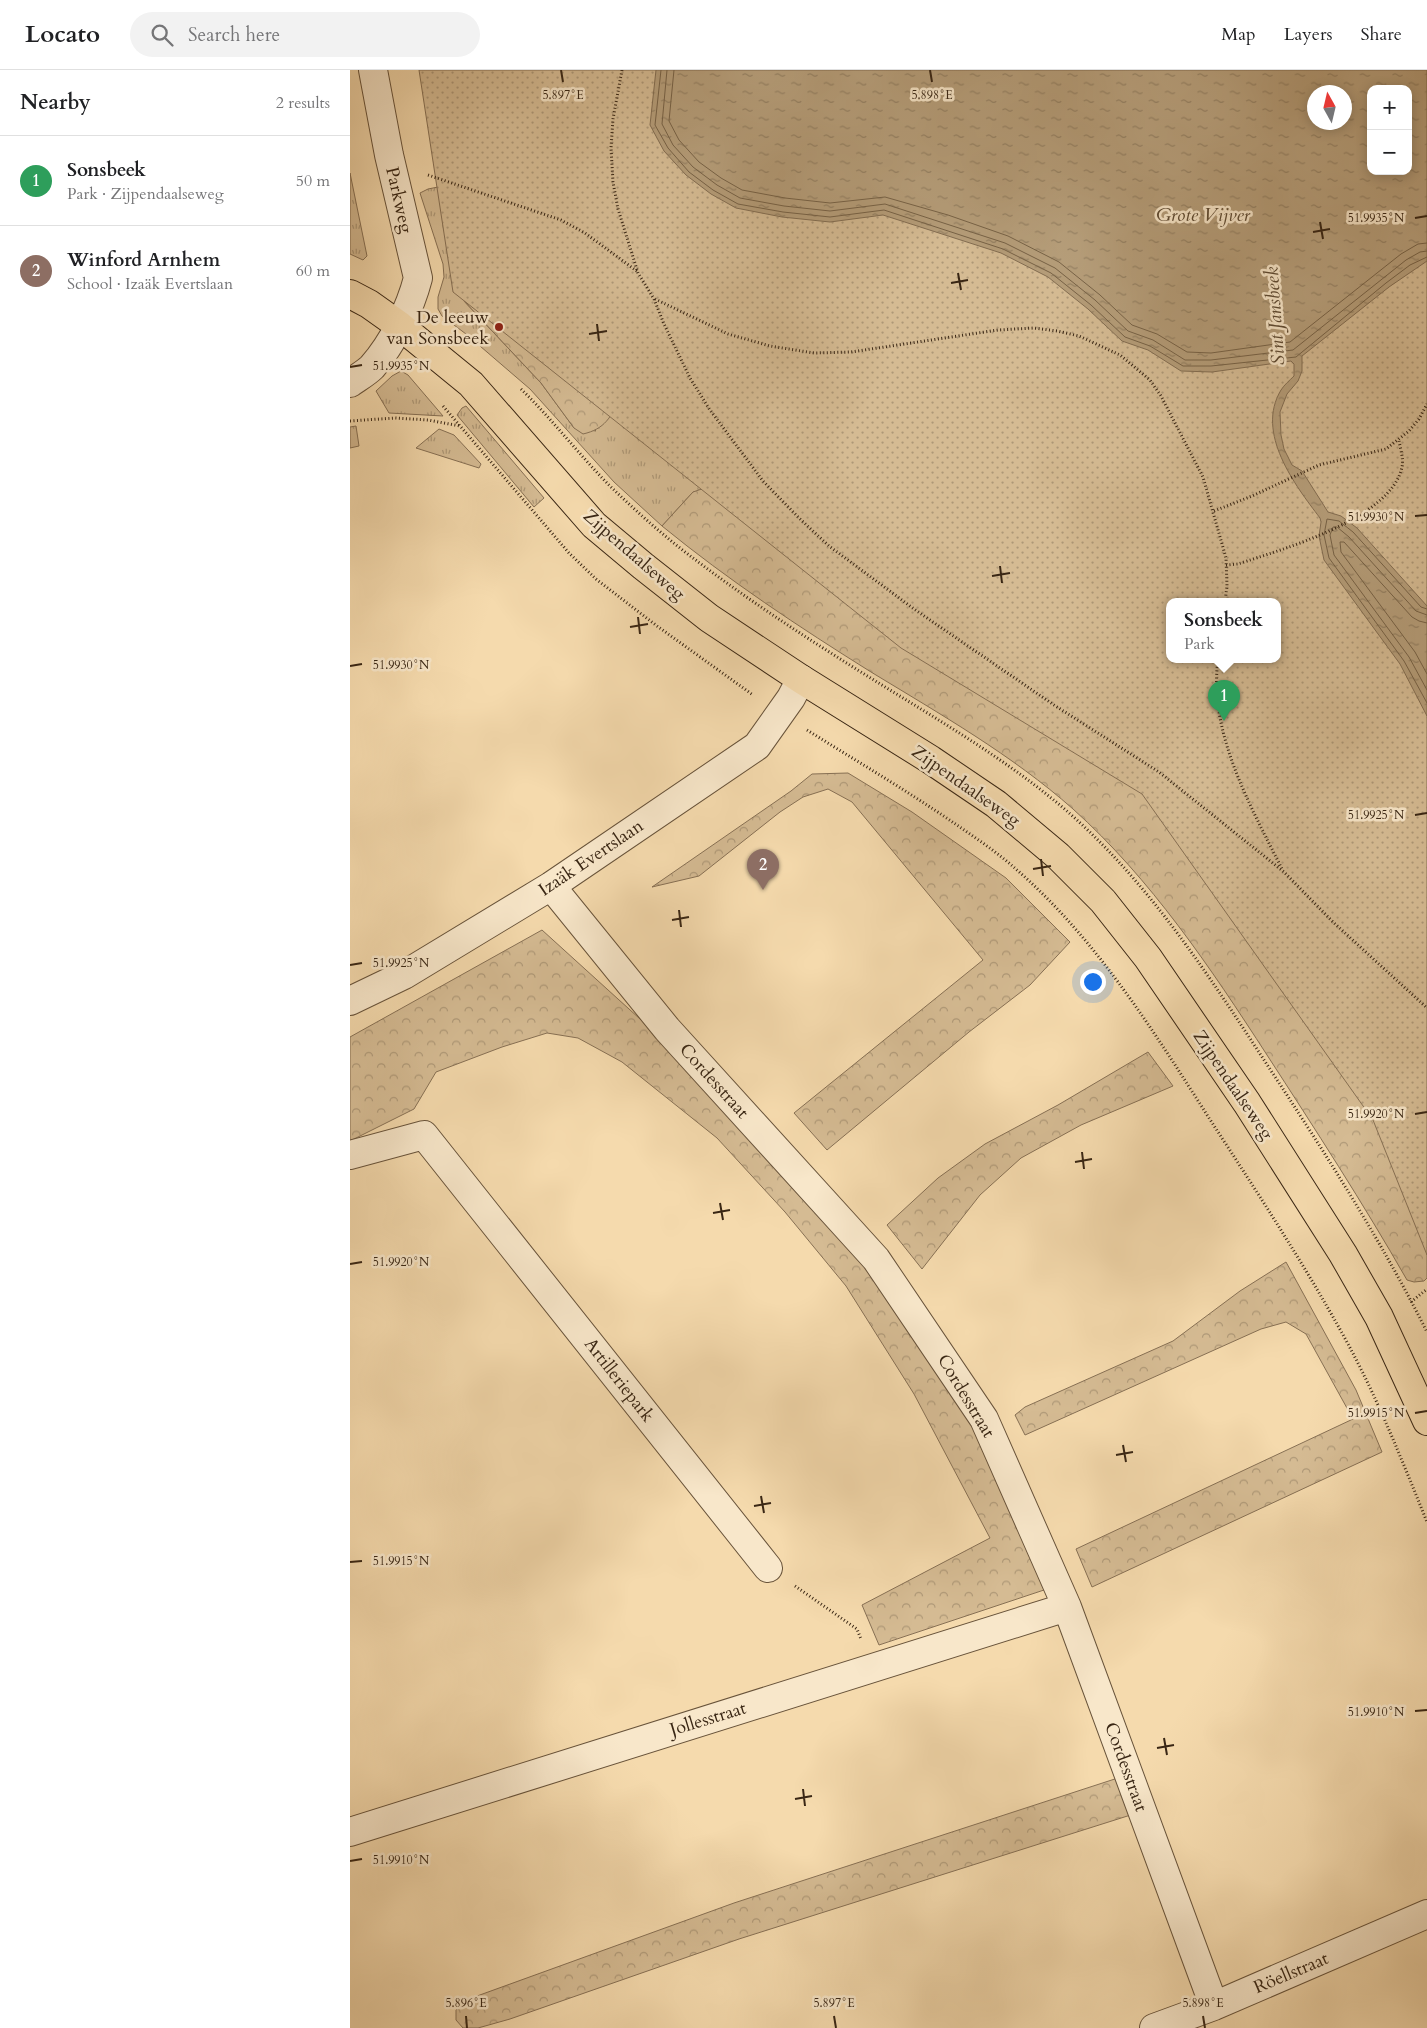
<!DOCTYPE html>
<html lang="en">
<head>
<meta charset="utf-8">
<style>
  body { margin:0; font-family:Cardo,serif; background:#f2f2f2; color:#202124 }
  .controls { position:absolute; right:15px; top:15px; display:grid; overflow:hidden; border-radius:10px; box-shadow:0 2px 12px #0003 }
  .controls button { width:45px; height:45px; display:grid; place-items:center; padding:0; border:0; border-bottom:1px solid #e0e0e0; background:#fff; color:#202124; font:25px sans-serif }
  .compass { position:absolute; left:957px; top:15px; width:45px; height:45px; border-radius:50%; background:#fff; box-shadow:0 2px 12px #0003; rotate:352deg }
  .you { position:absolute; left:742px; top:911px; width:18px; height:18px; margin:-12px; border:4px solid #fff; border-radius:50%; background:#1a73e8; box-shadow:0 0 0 8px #1a73e833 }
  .badge { display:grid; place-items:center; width:32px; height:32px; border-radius:50%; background:#7c3aed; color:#fff; font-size:16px; font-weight:700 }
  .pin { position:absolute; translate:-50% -41px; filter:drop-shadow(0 1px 2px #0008) }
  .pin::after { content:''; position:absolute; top:26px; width:18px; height:15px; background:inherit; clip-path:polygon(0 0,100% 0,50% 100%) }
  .popup { position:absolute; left:816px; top:528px; width:115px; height:65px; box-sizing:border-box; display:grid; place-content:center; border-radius:10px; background:#fff; filter:drop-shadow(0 1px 4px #0005); font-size:16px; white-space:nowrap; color:#757577 }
  .popup b { font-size:19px; color:#202124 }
  .popup::after { content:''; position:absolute; left:50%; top:100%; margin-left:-10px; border:10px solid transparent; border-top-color:#fff }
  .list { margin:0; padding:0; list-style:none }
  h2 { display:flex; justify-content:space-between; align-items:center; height:65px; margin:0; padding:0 20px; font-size:21px }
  h2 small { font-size:16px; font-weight:400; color:#757577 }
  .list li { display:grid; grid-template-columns:32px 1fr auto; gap:15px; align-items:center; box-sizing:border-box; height:90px; padding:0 20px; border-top:1px solid #e0e0e0 }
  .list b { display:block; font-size:19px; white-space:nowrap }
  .list p { margin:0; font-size:16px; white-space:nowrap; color:#757577 }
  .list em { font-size:16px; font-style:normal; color:#757577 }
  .icon { flex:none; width:28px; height:28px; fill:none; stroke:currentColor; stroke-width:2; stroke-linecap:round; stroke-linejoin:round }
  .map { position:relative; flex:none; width:1077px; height:1958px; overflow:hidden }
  header { display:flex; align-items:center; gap:30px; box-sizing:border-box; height:70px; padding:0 25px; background:#fff; border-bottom:1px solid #e0e0e0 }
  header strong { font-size:24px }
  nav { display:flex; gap:28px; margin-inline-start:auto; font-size:18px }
  .search { width:350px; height:45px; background:#f2f2f2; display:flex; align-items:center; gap:12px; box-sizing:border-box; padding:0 18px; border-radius:28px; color:#757577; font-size:19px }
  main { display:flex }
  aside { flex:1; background:#fff }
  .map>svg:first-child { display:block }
  .grass { fill:url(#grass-tufts); stroke:#877054; fill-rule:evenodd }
  .forest { fill:url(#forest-crowns); stroke:#877054 }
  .park { fill:url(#park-dots); stroke:#877054; fill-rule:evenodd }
  .water { fill:url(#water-ripples); stroke:#836d51; fill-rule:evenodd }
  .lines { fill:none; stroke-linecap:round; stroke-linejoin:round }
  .shore { stroke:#776246; stroke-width:1 }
  .minor-casing { stroke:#68533a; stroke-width:30 }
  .major-casing { stroke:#392614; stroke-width:30 }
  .path { stroke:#392614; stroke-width:3; stroke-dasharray:1 2.5; stroke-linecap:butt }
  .minor { stroke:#f8e7ca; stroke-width:28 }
  .major { stroke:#f5daad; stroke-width:28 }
  .ticks { fill:none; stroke:#392614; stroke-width:2 }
  .poi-dot { fill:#8f2418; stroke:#f8e7ca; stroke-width:2 }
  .labels { text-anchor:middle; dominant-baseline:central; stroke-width:5; stroke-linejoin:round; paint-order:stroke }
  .street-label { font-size:18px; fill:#392614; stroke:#f8e7ca }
  .poi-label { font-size:18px; fill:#392614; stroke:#f8e7ca; text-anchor:end }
  .water-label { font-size:19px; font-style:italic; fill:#5e4a32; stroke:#f8e7ca }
  .ticks-label { font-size:12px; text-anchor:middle; fill:#392614; stroke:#f8e7ca; stroke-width:5; stroke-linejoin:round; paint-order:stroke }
</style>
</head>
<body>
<header>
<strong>Locato</strong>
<div class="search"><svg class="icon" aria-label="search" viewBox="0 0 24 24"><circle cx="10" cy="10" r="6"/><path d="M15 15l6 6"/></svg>Search here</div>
<nav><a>Map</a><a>Layers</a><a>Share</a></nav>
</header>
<main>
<aside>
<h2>Nearby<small>2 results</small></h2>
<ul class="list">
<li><span class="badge" style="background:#2e9e5b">1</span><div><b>Sonsbeek</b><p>Park · Zijpendaalseweg</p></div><em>50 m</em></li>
<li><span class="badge" style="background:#8d6e63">2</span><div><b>Winford Arnhem</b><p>School · Izaäk Evertslaan</p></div><em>60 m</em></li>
</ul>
</aside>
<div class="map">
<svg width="1077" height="1958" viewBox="0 0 1077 1958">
  <defs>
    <pattern id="grass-tufts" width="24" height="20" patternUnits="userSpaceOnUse" patternTransform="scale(1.25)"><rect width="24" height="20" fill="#d5bb93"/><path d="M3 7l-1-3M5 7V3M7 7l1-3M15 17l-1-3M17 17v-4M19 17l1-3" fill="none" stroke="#ae9877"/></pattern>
    <pattern id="forest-crowns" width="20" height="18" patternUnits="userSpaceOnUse" patternTransform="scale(1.25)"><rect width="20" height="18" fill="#d5bb93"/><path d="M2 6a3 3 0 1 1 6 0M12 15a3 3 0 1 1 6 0" fill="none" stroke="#ae9877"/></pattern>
    <pattern id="park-dots" width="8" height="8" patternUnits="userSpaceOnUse" patternTransform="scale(1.25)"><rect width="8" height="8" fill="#d5bb93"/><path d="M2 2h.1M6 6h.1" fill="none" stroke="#ae9877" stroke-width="1.8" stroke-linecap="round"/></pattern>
    <pattern id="water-ripples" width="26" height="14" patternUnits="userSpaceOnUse" patternTransform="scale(1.25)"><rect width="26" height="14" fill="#b59d79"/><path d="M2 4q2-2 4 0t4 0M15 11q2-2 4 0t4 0" fill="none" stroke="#948062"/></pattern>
  </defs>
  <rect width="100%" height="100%" fill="#f5daad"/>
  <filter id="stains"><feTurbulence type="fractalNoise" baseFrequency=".004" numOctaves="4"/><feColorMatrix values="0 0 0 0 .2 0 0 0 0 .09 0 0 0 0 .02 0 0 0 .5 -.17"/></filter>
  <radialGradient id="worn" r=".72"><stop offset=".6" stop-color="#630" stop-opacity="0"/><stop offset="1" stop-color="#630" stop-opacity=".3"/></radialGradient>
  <!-- grass -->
  <path class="grass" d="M0,103L17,186L13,190L0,184Z
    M88,117L408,415L343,422L312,456L264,412L180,319L116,264L92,246L88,239V227L94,207L93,194L70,123L78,119ZM114,231L246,361L224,358L191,313Z
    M51,301L58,305L93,346L39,343L26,321L42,306Z
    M116,336L194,428L184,437L107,345L112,338Z
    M6,356L9,376L0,378V357Z
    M89,359L104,365L131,394L129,398L66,378Z"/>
  <!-- forest -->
  <path class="forest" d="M114,231L270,328C261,347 255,359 233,364L224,358L191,313Z
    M363,415L621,587L1077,950V1208L1074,1211L1064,1212L1057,1210C1013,1133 965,1059 917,985C860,897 801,809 723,739C662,685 590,644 521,602C449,557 378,510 312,456L343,422Z
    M498,703L562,742L656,808L720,872L680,915L619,962L477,1080L444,1043L633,890L502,732L478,719L453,727L430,742L349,806L302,817L441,721L462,704Z
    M192,860L333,988L575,1259L703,1517L529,1575L512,1535L640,1468L564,1324L496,1216L435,1142L367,1068L272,992L228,968L197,963L152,977L86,1002L64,1039L0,1071V967Z
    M798,982L823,1016L731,1055L671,1088L630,1125L572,1199L537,1155L588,1108L635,1074L708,1035Z
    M936,1192L1006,1320L1032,1382L742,1517L726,1479L1003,1349L956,1264L936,1252L911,1259L675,1365L665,1345L675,1337L823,1271L890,1221Z
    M774,1706L787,1743L389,1869L160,1949L128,1958H113L106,1950V1940L116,1930L384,1833Z"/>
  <!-- park -->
  <path class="park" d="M69,0H1077V1185L1023,1050L792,724L551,578L103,222ZM1021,19H1058V101H1021ZM964,22H994V52H964ZM820,532H928V590H820Z"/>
  <!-- water -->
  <path class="water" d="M306,0H1077V191L1039,217L952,286V301L948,311L937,324L930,342L931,365L934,379L942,395L952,401L978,442L991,446L1007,458L1077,536V646L1050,594L974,490L969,466L971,452L970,448C945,415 905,363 931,320C934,315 940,310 944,306V294L941,291L862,302L831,301L798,280L772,271L738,239L698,207L651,183L533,145L480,152L432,147L386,138L361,124L336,105L314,81L300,55ZM1021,19H1058V101H1021ZM964,22H994V52H964Z"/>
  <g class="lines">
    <!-- shore -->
    <path class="shore" d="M311,0L305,55L318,78L339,102L363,120L388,134L433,142L480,147L534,140L653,179L701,203L741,235L775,267L800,276L833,296H861L946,287L1036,213L1060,195L1077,187
      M317,0L312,54L323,75L343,97L367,115L390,128L434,136L480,141L535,134L655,173L705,198L745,230L778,261L803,270L835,290H861L943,280L1056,190L1070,182L1077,181
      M324,0L319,51L329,70L349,92L371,108L392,120L435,128L480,133L535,127L598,145L658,166L709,192L750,225L782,255L807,264L837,282L861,283L940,272L1051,184L1068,174L1077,173
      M1077,539L1071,537L1003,462L989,451L977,449L974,465L979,488L1054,591L1077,633
      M1077,545L1066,541L999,467L987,457H983L980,465L984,485L1059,587L1077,620
      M1077,553L1069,551L1062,547L994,472H990L991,482L1065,582L1077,604"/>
    <defs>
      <path id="minor" d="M0,313C7,308 16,303 22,297C43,273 60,239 68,208L39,85L23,0
        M201,816L317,959L526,1189L634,1349L717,1537L864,1936
        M0,931L54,905L201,816L407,676L441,628L451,609
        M0,1085L74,1065L418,1498
        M0,1762L717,1537
        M804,1958L864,1936L1077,1844"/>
      <path id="major" d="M0,224L19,234L50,256L121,314L244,455L293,496L359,548L451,609L581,690L646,734L708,786L753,831L798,888L897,1033L993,1184L1029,1247L1077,1351"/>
    </defs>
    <!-- minor casing -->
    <use href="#minor" class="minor-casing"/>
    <!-- major casing -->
    <use href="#major" class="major-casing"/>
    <!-- path -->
    <path class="path" d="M272,0L263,49L261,78L263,112L268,139L288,203L304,229L314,254L340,308L360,340L413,411L449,448L479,476L564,539L704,635L809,702L934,802L983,852L1077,938
      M78,105L211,150L235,163L288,202
      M305,229L378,264L420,276L464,283L501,282L648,260L684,258L707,261L729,266L770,285L800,310L811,326L853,407L876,488L877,516L875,532
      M171,319C203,350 230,386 261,417C288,443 317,469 347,491C413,541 483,585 553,628C610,663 667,698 718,742C798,812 858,904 916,993C973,1080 1030,1168 1077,1262
      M93,336L219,483L246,509L307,556L403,625
      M0,351L45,348L78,350L110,356
      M864,441L902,426L969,395L1036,379L1059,361L1069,349L1077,334
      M876,495L888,494C933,479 1041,449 1052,397C1054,389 1050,378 1049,370
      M868,590C858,662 901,737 932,799
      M457,660C505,690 554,719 601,751C623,766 647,782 667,800C746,869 803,960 859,1048C905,1119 951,1189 992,1263C1026,1324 1051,1388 1077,1452
      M1061,1232L1077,1219
      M445,1516L507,1559L511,1569"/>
    <!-- minor -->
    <use href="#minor" class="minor"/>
    <!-- major -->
    <use href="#major" class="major"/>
  </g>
  <!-- ticks -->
  <path class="ticks" d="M211,0L213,12M580,0L582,12M1065,148L1077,146M970,152L973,169M963,162L980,159M608,203L611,220M601,213L618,210M247,254L249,271M239,264L257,261M0,297L12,295M1065,446L1077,445M650,496L652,513M642,506L660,503M288,547L290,564M280,557L298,554M0,596L12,594M1065,745L1077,743M691,789L693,806M683,799L701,796M329,840L331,857M322,850L339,847M0,895L12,893M1065,1044L1077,1042M732,1082L734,1099M725,1092L742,1089M370,1133L373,1150M363,1143L380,1140M0,1194L12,1192M1065,1343L1077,1341M773,1375L776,1392M766,1385L783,1382M411,1426L414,1443M404,1436L421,1433M0,1492L12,1491M1065,1641L1077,1640M814,1668L817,1685M807,1678L824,1675M453,1719L455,1736M445,1729L462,1726M0,1791L12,1789M116,1946L117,1958M484,1946L486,1958M853,1946L855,1958"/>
  <!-- markers -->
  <circle class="poi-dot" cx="149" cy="257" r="5"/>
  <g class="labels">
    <!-- street labels -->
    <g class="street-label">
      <text transform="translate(49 130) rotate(77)">Parkweg</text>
      <text transform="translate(284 485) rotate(41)">Zijpendaalseweg</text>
      <text transform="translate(616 716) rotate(35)">Zijpendaalseweg</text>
      <text transform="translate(241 788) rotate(-34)">Izaäk Evertslaan</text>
      <text transform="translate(364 1011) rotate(48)">Cordesstraat</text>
      <text transform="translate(883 1015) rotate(56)">Zijpendaalseweg</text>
      <text transform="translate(269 1310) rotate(52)">Artilleriepark</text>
      <text transform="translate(616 1326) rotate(59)">Cordesstraat</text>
      <text transform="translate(358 1649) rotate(-17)">Jollesstraat</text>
      <text transform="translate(776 1697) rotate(70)">Cordesstraat</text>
      <text transform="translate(941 1903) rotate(-23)">Röellstraat</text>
    </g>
    <!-- poi labels -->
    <g class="poi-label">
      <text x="139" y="247">De leeuw<tspan x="139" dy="21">van Sonsbeek</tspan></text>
    </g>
    <!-- water labels -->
    <g class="water-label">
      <text x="853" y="145">Grote Vijver</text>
      <text transform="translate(925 246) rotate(-94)">Sint Jansbeek</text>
    </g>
  </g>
  <g class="ticks-label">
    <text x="213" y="29">5.897°E</text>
    <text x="582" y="29">5.898°E</text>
    <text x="1026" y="152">51.9935°N</text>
    <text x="51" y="300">51.9935°N</text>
    <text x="1026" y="451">51.9930°N</text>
    <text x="51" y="599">51.9930°N</text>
    <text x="1026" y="749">51.9925°N</text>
    <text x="51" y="897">51.9925°N</text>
    <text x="1026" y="1048">51.9920°N</text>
    <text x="51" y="1196">51.9920°N</text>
    <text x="1026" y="1347">51.9915°N</text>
    <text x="51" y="1495">51.9915°N</text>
    <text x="1026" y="1646">51.9910°N</text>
    <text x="51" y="1794">51.9910°N</text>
    <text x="116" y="1937">5.896°E</text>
    <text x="484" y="1937">5.897°E</text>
    <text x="853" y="1937">5.898°E</text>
  </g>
  <rect width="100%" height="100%" filter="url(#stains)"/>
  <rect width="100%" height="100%" fill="url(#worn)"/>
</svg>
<div class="controls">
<button>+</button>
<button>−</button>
</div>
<svg class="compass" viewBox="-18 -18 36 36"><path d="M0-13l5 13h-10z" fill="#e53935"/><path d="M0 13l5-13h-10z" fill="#757577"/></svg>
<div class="you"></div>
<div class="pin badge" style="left:874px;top:651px;background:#2e9e5b">1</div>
<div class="popup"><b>Sonsbeek</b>Park</div>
<div class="pin badge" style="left:413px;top:820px;background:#8d6e63">2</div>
</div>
</main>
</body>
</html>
